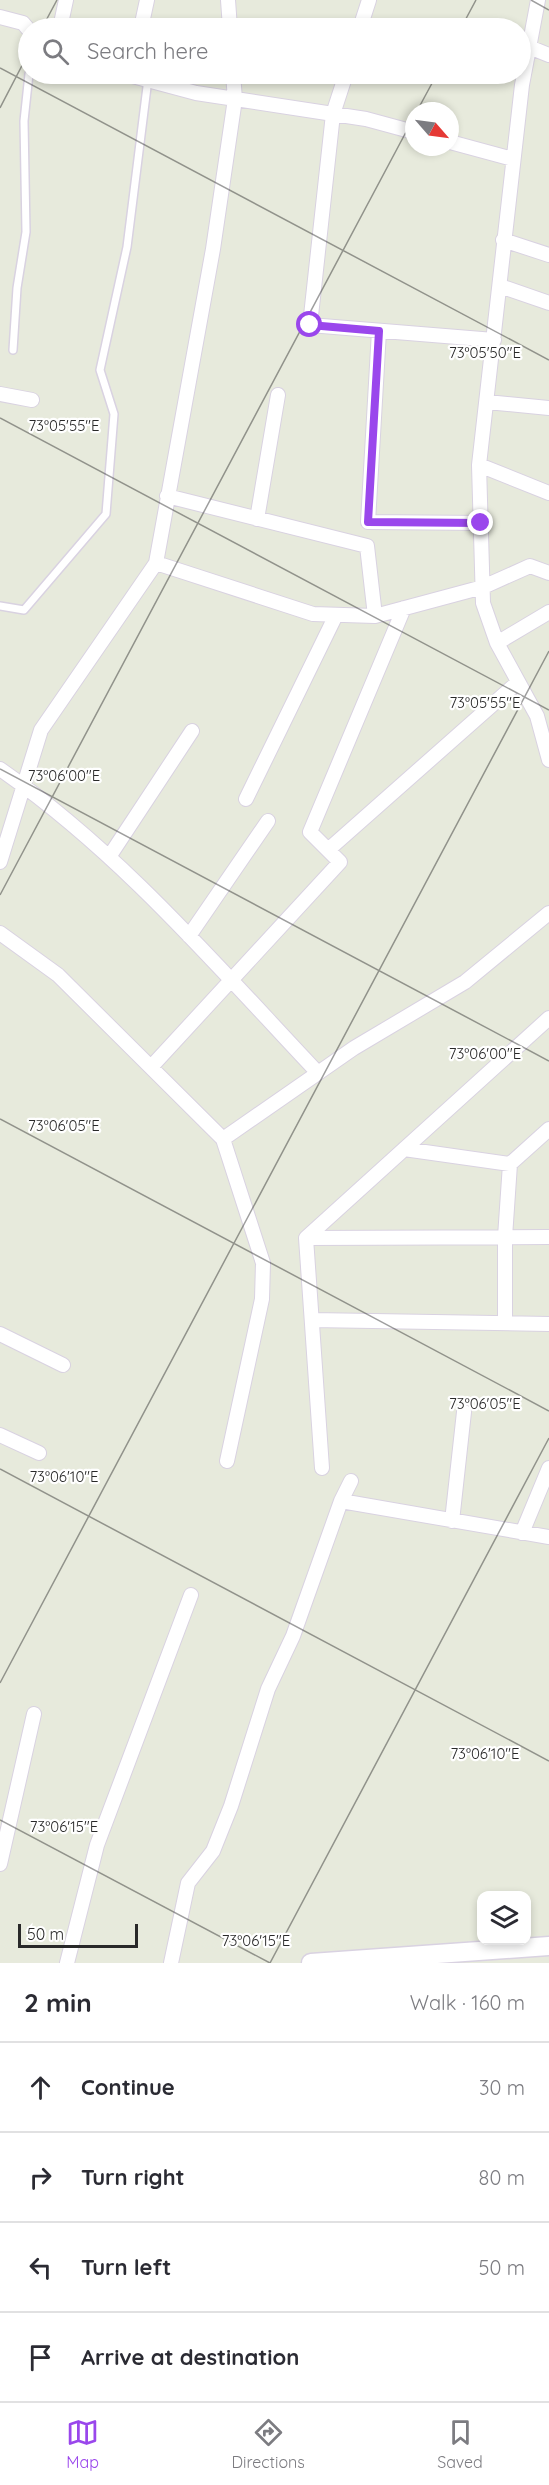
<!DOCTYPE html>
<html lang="en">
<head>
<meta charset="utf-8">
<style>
  body { margin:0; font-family:Quicksand,sans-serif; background:#f2f2f3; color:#2b2b33 }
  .controls { position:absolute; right:18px; bottom:18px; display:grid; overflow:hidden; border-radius:12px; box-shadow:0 3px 9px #0003 }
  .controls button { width:54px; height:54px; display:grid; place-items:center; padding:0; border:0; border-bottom:2px solid #e1e1e2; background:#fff; color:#2b2b33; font:30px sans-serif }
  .compass { position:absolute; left:405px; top:102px; width:54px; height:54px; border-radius:50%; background:#fff; box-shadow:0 3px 9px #0003; rotate:118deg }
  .scale { position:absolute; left:18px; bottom:15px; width:120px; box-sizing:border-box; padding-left:6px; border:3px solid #292929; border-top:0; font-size:16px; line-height:21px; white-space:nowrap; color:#292929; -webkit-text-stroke:4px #fff; paint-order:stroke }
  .stop { position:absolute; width:18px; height:18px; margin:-14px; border:4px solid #9a47ec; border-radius:50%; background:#fff }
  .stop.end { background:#9a47ec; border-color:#fff; box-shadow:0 2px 6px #0008 }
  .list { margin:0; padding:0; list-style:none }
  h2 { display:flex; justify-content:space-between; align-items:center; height:78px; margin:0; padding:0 24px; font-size:26px }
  h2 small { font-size:20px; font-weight:400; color:#7c7c81 }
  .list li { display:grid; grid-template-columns:39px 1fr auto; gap:18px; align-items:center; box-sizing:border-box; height:90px; padding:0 24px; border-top:2px solid #e1e1e2 }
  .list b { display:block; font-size:22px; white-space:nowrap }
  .list em { font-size:20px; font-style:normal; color:#7c7c81 }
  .icon { flex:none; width:33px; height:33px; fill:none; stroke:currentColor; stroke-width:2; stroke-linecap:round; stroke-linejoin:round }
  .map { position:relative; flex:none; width:549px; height:1963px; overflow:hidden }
  .search { position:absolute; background:#fff; box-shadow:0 3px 9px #0003; left:18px; right:18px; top:18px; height:66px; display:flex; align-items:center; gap:15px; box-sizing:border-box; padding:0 21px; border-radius:33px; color:#7c7c81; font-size:22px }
  .sheet { height:438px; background:#fff }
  nav { display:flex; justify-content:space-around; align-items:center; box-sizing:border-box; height:84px; border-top:2px solid #e1e1e2; background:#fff; font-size:16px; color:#7c7c81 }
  nav a { display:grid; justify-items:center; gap:3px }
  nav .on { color:#9a47ec }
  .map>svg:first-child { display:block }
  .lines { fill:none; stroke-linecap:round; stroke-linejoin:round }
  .lane-casing { stroke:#d9d2e1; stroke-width:10 }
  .street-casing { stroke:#d9d2e1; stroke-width:16 }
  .secondary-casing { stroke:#d9d2e1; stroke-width:21 }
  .lane { stroke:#fff; stroke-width:7 }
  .street { stroke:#fff; stroke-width:14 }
  .secondary { stroke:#fff; stroke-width:18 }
  .route { stroke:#9a47ec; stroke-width:8 }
  .ticks { fill:none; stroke:#292929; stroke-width:1.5; stroke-opacity:0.45 }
  .ticks-label { font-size:15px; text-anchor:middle; fill:#292929; stroke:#fff; stroke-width:4.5; stroke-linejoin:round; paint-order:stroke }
</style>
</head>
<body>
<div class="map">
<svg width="549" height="1963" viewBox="0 0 549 1963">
  <rect width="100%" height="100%" fill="#e7eadc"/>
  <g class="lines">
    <defs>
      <path id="lane" d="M13,350L17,288L26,232L24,121L29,74
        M0,606L24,610L106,514L114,414L100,370L127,247L148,79"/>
      <path id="street" d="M228,0L230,28
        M538,0L522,85L479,465L483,603L497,643L537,716L549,760
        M0,17L23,23L28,29
        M60,28L66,0
        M141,28L147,0
        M360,28L369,0
        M529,47L549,55
        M125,74L196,93L366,119L414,132
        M346,74L333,114L310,325L494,340
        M450,142L513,159
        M503,240L549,255
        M500,286L549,303
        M379,331L368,522L481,523
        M0,394L32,400
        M487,402L549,408
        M479,465L549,493
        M167,496L367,546L375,616
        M257,519L278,395
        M156,563L313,614L375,616L483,587L530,566L549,573
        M497,643L549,612
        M0,769C121,853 217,966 318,1073
        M246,799L336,615
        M328,850L518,682
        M109,857L192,731
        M0,862L41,730L156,563L213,249L235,99L233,74
        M0,933L58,975L223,1139L263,1263L262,1299L227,1461
        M189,936L268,821
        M152,1066L340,862L310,832L404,608
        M223,1139L354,1048L465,982L549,913
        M404,1149L510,1164
        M306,1238L549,1018
        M306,1238L549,1237
        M306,1238L322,1468
        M312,1320L549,1324
        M505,1322V1237L510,1164L549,1129
        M0,1334L63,1365
        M0,1435L39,1453
        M341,1501L549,1537
        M452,1521L464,1412
        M522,1533L549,1468
        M0,1864L34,1714
        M67,1963L97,1845L191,1595
        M171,1963L188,1883L213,1851L231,1806L268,1689L293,1636L341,1501L351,1481"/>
      <path id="secondary" d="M311,1963L549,1946"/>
    </defs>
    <!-- lane casing -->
    <use href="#lane" class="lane-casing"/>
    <!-- street casing -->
    <use href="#street" class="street-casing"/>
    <!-- secondary casing -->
    <use href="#secondary" class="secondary-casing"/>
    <!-- lane -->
    <use href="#lane" class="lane"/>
    <!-- street -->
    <use href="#street" class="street"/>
    <!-- secondary -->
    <use href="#secondary" class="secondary"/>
  </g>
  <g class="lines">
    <!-- route -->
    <path class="route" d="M310,325L379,331L368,522L481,523"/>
  </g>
  <!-- ticks -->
  <path class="ticks" d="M531,0L549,10M42,28L57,0M461,28L476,0M0,68L549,360M0,108L28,54M417,111L437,74M0,418L549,710M0,769L549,1061M0,895L414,117M0,1119L549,1411M0,1469L549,1761M0,1683L549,651M0,1820L270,1963M270,1963L549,1438"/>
  <g class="ticks-label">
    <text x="485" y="358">73°05'50"E</text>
    <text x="64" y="431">73°05'55"E</text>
    <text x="485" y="708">73°05'55"E</text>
    <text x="64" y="781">73°06'00"E</text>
    <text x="485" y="1059">73°06'00"E</text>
    <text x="64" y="1131">73°06'05"E</text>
    <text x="485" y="1409">73°06'05"E</text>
    <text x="64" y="1482">73°06'10"E</text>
    <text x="485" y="1759">73°06'10"E</text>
    <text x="64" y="1832">73°06'15"E</text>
    <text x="256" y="1946">73°06'15"E</text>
  </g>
</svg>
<div class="controls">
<button><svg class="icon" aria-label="layers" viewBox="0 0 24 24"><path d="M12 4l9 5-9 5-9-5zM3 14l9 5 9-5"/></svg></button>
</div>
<svg class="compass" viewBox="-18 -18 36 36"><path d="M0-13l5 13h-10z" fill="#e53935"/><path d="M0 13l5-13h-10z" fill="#7c7c81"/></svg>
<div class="scale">50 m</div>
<div class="stop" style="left:310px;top:325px"></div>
<div class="stop end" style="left:481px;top:523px"></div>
<div class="search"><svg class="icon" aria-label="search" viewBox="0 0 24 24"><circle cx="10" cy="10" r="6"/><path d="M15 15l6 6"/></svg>Search here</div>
</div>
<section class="sheet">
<h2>2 min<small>Walk · 160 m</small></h2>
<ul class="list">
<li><svg class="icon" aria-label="ahead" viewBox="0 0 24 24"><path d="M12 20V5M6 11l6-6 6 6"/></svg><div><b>Continue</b></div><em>30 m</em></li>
<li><svg class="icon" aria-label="right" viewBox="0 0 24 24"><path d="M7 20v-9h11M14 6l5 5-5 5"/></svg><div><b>Turn right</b></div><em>80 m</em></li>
<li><svg class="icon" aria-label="left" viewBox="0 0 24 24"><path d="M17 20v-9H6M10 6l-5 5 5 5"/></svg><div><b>Turn left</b></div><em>50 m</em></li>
<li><svg class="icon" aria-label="arrive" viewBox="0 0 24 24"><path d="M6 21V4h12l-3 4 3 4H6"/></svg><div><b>Arrive at destination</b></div></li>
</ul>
</section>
<nav>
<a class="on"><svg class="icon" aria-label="map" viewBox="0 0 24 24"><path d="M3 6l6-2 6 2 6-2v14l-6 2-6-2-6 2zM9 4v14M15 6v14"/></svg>Map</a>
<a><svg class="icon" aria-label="directions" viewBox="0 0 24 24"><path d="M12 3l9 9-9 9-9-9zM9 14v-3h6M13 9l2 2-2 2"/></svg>Directions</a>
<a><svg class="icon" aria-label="saved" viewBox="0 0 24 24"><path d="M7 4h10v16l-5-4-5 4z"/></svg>Saved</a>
</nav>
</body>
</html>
